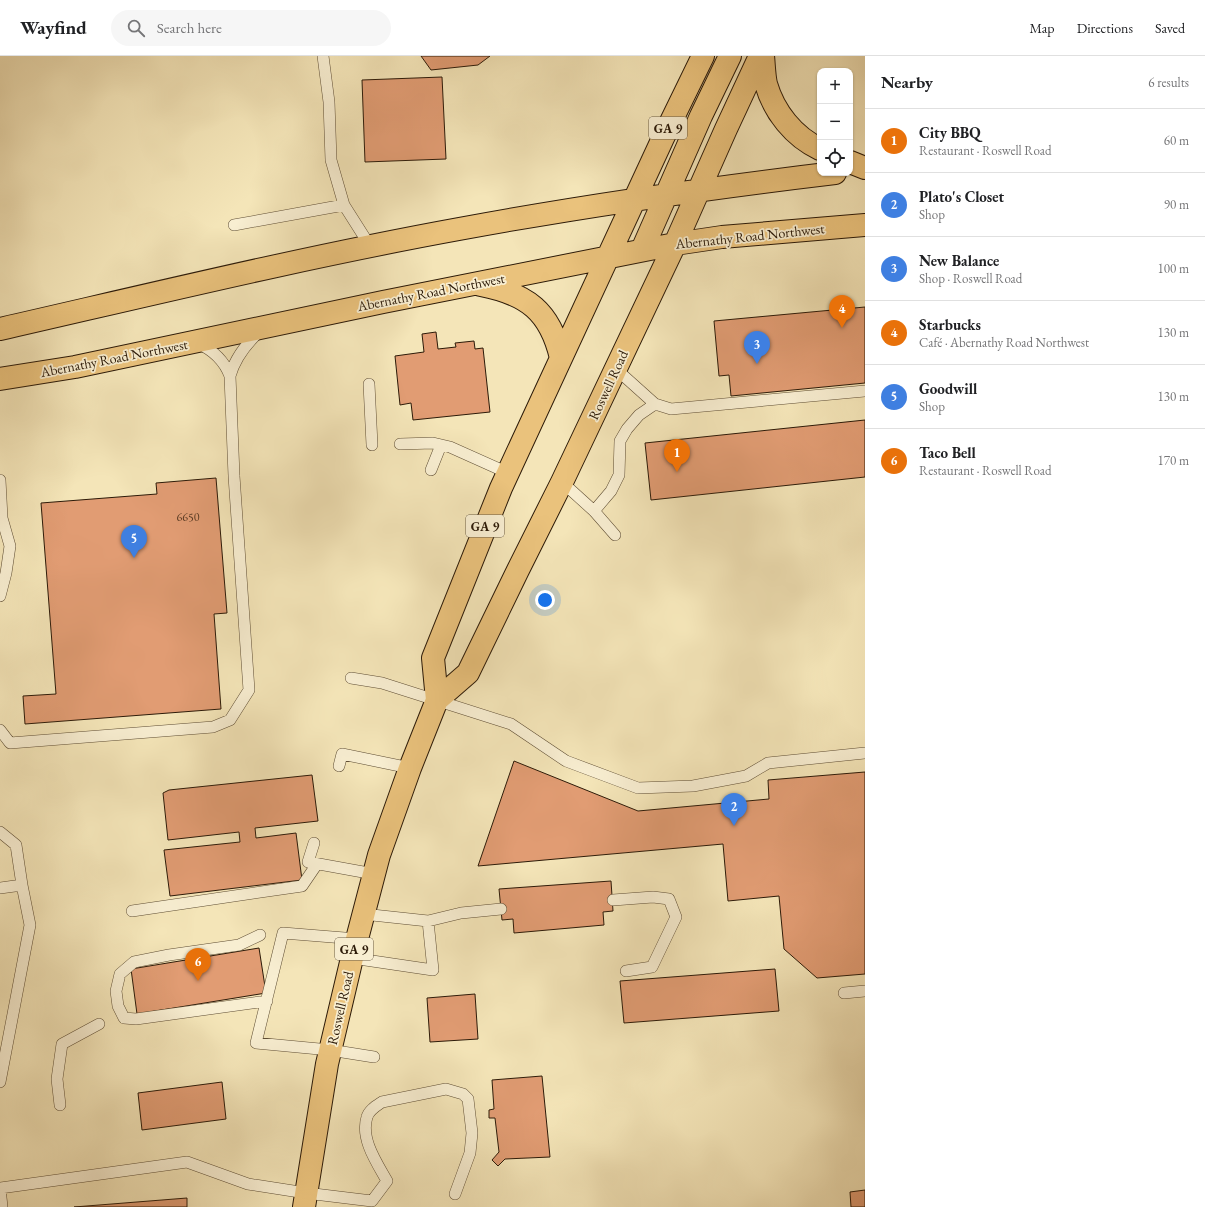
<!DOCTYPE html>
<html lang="en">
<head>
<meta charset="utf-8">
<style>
  body { margin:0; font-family:"EB Garamond",serif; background:#f6f6f6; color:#202124 }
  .controls { position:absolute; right:12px; top:12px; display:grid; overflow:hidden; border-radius:8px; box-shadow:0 1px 3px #0004 }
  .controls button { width:36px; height:36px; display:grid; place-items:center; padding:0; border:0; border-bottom:1px solid #e0e0e0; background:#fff; color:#202124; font:20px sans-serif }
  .you { position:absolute; left:545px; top:544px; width:14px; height:14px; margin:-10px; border:3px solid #fff; border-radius:50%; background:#1a73e8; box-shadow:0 0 0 6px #1a73e833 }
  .badge { display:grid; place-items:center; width:26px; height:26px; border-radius:50%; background:#8f2418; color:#fff; font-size:13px; font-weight:700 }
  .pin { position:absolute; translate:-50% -33px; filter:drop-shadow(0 1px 2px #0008) }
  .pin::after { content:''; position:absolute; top:21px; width:14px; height:12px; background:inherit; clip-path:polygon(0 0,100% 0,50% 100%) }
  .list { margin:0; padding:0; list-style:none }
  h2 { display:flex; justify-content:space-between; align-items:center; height:52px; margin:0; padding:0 16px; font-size:17px }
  h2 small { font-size:13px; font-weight:400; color:#757577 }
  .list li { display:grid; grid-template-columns:26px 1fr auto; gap:12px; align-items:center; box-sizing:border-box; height:64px; padding:0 16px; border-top:1px solid #e0e0e0 }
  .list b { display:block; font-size:15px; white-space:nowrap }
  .list p { margin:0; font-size:13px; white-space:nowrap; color:#757577 }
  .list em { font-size:13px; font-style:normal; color:#757577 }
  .icon { flex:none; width:22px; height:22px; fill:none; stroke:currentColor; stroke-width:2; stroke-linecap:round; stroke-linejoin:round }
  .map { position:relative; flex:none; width:865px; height:1151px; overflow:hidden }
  header { display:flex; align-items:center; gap:24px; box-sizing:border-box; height:56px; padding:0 20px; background:#fff; border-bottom:1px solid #e0e0e0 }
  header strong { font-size:19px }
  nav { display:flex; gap:22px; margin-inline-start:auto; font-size:14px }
  .search { width:280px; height:36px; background:#f6f6f6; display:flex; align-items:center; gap:10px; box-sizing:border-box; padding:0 14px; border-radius:22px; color:#757577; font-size:15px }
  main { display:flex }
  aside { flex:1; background:#fff }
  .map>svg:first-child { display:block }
  .building { fill:#e19c73; stroke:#2c1a08 }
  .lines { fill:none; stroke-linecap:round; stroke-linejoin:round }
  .service-casing { stroke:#5e4d34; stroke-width:12 }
  .primary-casing { stroke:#2c1a08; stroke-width:24 }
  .service { stroke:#f8eed1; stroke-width:11 }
  .primary { stroke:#eac27c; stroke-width:22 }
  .labels { text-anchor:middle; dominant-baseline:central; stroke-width:3.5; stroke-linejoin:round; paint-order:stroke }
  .number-label { font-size:12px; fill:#593a23 }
  .shield { fill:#f8eed1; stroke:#695a44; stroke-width:1 }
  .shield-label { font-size:13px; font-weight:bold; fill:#2c1a08 }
  .street-label { font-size:14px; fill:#2c1a08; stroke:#f8eed1 }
</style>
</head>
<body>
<header>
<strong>Wayfind</strong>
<div class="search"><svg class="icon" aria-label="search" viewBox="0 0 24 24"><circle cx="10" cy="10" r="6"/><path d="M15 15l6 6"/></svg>Search here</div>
<nav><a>Map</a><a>Directions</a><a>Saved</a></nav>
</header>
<main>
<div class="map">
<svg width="865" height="1151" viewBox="0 0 865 1151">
  <rect width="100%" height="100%" fill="#f4e5b8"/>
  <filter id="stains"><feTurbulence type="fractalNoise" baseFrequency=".005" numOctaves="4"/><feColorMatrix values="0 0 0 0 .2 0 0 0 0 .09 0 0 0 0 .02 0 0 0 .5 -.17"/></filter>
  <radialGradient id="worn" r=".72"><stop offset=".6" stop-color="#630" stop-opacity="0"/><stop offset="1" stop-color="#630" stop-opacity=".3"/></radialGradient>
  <!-- building -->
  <path class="building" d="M421,0H490L478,9L431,14Z
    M442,21L446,103L365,106L362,24Z
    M865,251V327L731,340L729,319L719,320L714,265Z
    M436,276L438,293L456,291L455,287L474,285L475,293L483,292L490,356L413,364L411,347L400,349L395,300L424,296L422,278Z
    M865,364V421L651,444L645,387Z
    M216,422L227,557L214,558L221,653L25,668L23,640L56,638L41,447L157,438L156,427Z
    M514,705L638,755L769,743L768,724L865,716V918L817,922L784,893L779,840L728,845L723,788L478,810Z
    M312,719L318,765L255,772L256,782L296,777L302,824L170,840L164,794L240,786L239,776L168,784L163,737L169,734Z
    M611,825L613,855L603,856L604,869L514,877L513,863L502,864L499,833Z
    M259,892L266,937L137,958L131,913Z
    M775,913L779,955L624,967L620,925Z
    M475,938L478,983L430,986L427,942Z
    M542,1020L550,1101L505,1103L498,1110L492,1104L499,1096L495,1062H489V1054L494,1053L492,1024Z
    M222,1026L226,1063L142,1074L138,1037Z
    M865,1134V1151H851L850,1136Z
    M187,1142V1151H74Z"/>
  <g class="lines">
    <defs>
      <path id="service" d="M323,0L329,46L331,104L344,149L370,190
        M234,169L344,149
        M197,287C213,294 224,304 230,320
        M616,313L655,348L671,353L865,335
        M369,328L372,389
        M400,388L433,387L450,391L508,417
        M431,414L441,389
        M0,424L2,462L10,490L6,517L0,540
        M562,426L594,455L615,479
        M594,455L611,435L619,419L620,385L627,373L639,359L655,348
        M351,622L382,627L511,668L566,705L638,732L693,730L746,720L768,707L865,697
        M0,674L10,687L213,671L230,664L249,634L234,420L230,320C235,302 246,288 260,275
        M339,710L342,698L410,712
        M0,776L16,789L22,829
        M314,787L308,806L374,818
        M0,832L22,829L30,869L0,1026
        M613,844L653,841L669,843L676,861L652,911L626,915
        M132,855L302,830L317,808
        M363,858L428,865L461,857L501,853
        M260,879L239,889L169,899L134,906L120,918L116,935L118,950L124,962L136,963L267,945
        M357,883L283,877L256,987L330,994L374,1001
        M352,902L433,914L428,865
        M844,937L865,935
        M60,1049L57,1023L62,988L99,968
        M2,1151L0,1132L187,1106L248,1128L306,1137L372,1145L387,1125C377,1107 360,1083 367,1061C369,1054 376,1050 382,1046L446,1033L463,1038L468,1043L472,1077L470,1097L455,1138"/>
      <path id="primary" d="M763,0C764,9 764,19 766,28C774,56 794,81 820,93
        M850,106L865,112
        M642,194L701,60L730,0
        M481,229C527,238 550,255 561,302
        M0,273C153,238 305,201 459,173C583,150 709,132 835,117
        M0,323L75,311L383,246L675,188L722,181L865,169
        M437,644L433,602L501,432L663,82L703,0
        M304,1151L327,1008L352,902L379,799L410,712L437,644L468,617L518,514L562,426L675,188L726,73L760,0"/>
    </defs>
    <!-- service casing -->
    <use href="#service" class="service-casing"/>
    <!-- primary casing -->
    <use href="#primary" class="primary-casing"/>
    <!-- service -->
    <use href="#service" class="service"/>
    <!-- primary -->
    <use href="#primary" class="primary"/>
  </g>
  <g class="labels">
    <!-- number labels -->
    <g class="number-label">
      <text x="188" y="461">6650</text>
    </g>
    <!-- shield labels -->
    <g class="shield">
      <rect x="649" y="61" width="38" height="22" rx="3"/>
      <rect x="466" y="459" width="38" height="22" rx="3"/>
      <rect x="335" y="882" width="38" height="22" rx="3"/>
    </g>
    <g class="shield-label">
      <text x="668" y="72">GA 9</text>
      <text x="485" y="470">GA 9</text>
      <text x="354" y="893">GA 9</text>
    </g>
    <!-- street labels -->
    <g class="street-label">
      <text transform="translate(750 180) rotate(-6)">Abernathy Road Northwest</text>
      <text transform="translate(431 236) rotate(-11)">Abernathy Road Northwest</text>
      <text transform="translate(114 302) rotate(-11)">Abernathy Road Northwest</text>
      <text transform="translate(608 329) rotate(-65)">Roswell Road</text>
      <text transform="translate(340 952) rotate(-77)">Roswell Road</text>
    </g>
  </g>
  <rect width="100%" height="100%" filter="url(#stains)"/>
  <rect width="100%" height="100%" fill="url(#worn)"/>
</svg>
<div class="controls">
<button>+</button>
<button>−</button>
<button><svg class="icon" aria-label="locate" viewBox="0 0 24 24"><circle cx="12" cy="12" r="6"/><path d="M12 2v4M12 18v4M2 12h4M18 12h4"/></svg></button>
</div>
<div class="you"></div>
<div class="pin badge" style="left:677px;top:416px;background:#e8710a">1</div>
<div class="pin badge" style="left:734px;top:770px;background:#3f7fe0">2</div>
<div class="pin badge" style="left:757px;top:308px;background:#3f7fe0">3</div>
<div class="pin badge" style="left:842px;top:272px;background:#e8710a">4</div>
<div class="pin badge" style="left:134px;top:502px;background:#3f7fe0">5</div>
<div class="pin badge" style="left:198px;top:925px;background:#e8710a">6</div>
</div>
<aside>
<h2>Nearby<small>6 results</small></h2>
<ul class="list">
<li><span class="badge" style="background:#e8710a">1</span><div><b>City BBQ</b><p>Restaurant · Roswell Road</p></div><em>60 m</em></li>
<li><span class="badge" style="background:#3f7fe0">2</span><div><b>Plato's Closet</b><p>Shop</p></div><em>90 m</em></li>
<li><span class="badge" style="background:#3f7fe0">3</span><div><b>New Balance</b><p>Shop · Roswell Road</p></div><em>100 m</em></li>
<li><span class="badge" style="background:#e8710a">4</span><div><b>Starbucks</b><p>Café · Abernathy Road Northwest</p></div><em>130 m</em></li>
<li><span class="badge" style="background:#3f7fe0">5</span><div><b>Goodwill</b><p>Shop</p></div><em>130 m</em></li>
<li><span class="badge" style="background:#e8710a">6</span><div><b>Taco Bell</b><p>Restaurant · Roswell Road</p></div><em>170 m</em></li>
</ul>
</aside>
</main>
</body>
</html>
